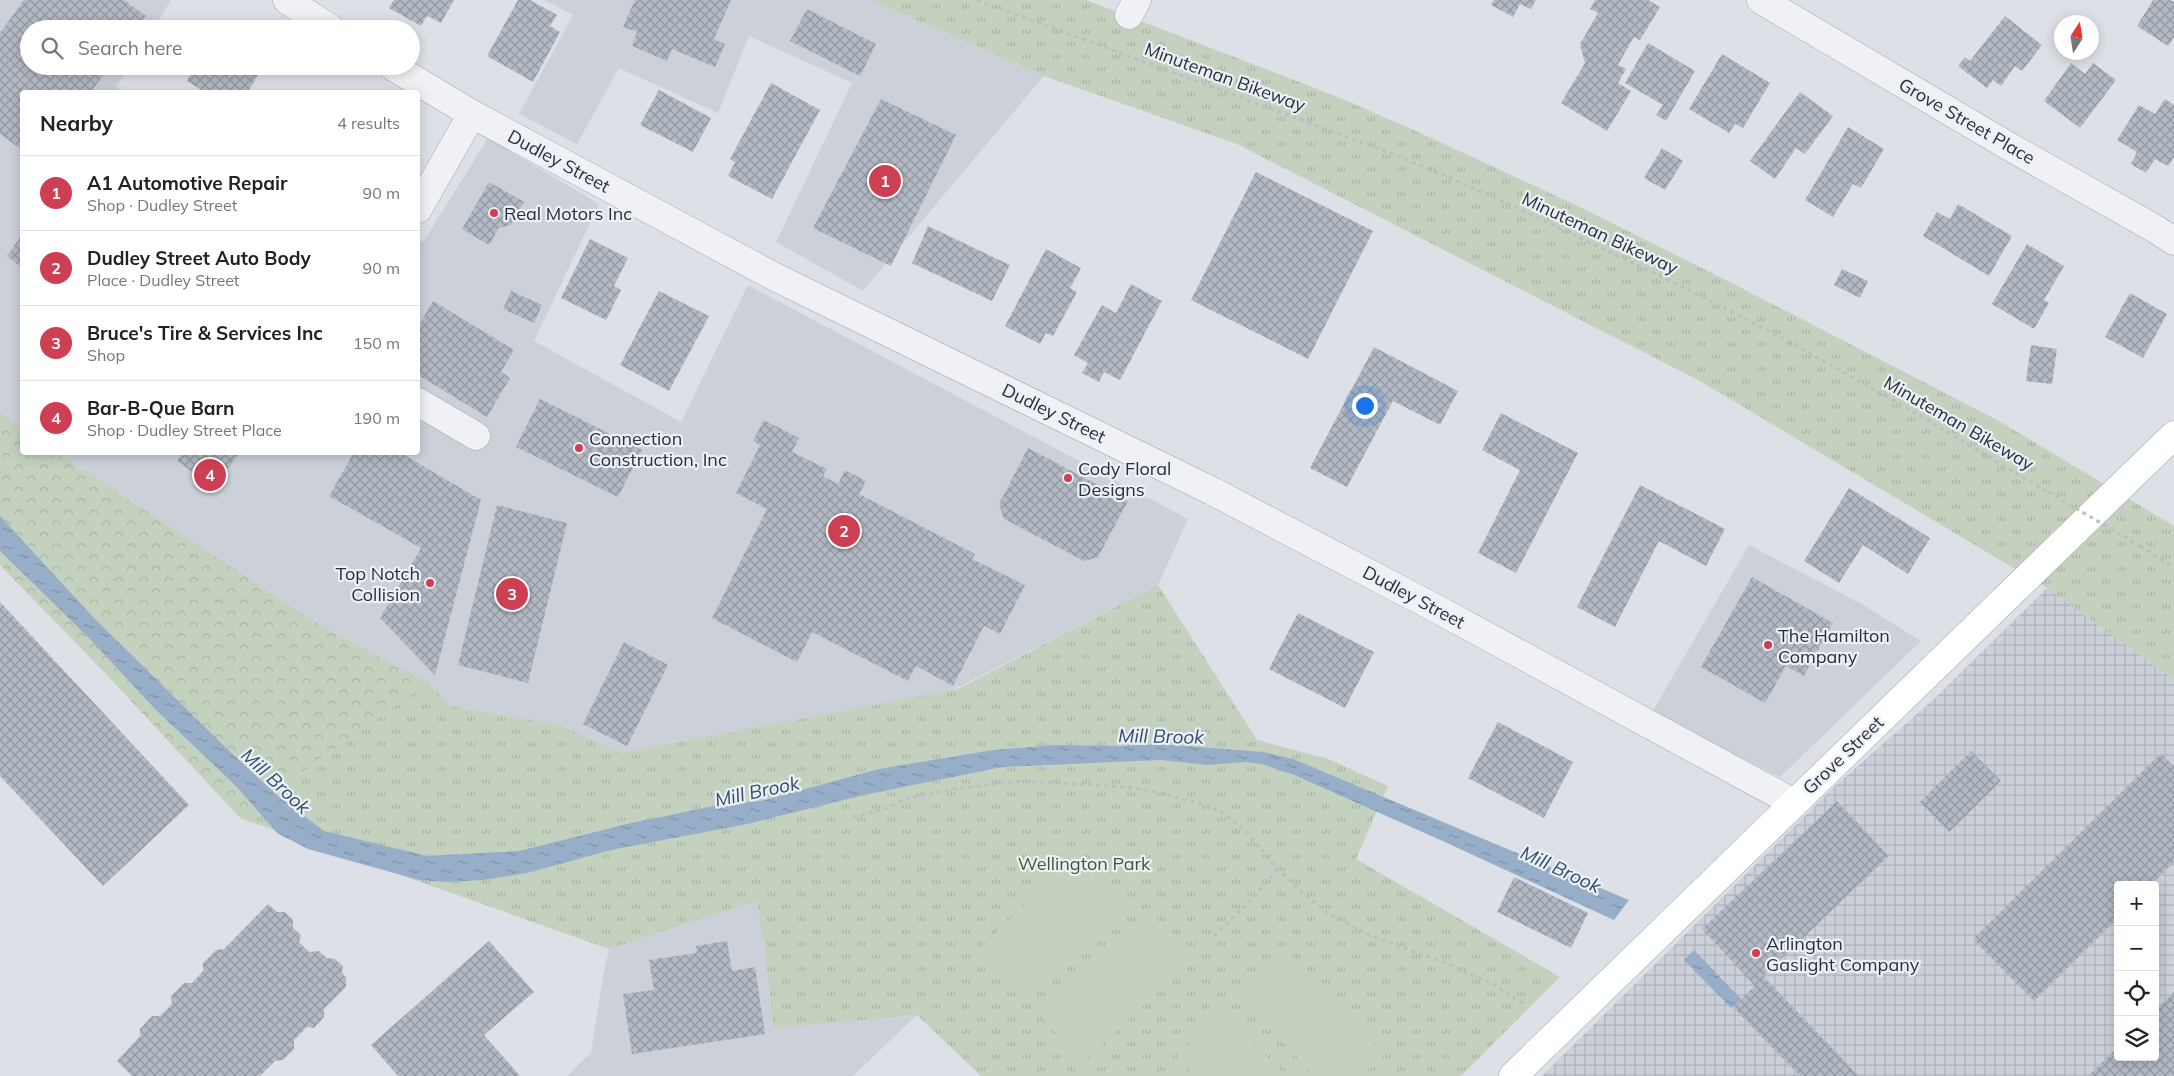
<!DOCTYPE html>
<html lang="en">
<head>
<meta charset="utf-8">
<style>
  body { margin:0; font-family:Mulish,sans-serif; background:#f6f6f6; color:#222 }
  .controls { position:absolute; right:15px; bottom:15px; display:grid; overflow:hidden; border-radius:5px; box-shadow:0 2px 12px #0003 }
  .controls button { width:45px; height:45px; display:grid; place-items:center; padding:0; border:0; border-bottom:1px solid #e0e0e0; background:#fff; color:#222; font:25px sans-serif }
  .compass { position:absolute; left:2054px; top:15px; width:45px; height:45px; border-radius:50%; background:#fff; box-shadow:0 2px 12px #0003; rotate:12deg }
  .you { position:absolute; left:1364px; top:405px; width:18px; height:18px; margin:-12px; border:4px solid #fff; border-radius:50%; background:#1a73e8; box-shadow:0 0 0 8px #1a73e833 }
  .badge { display:grid; place-items:center; width:32px; height:32px; border-radius:50%; background:#cf3f53; color:#fff; font-size:16px; font-weight:700 }
  .pin { position:absolute; translate:-50% -50%; border:2px solid #fff; box-shadow:0 1px 5px #0006 }
  .list { margin:0; padding:0; list-style:none }
  h2 { display:flex; justify-content:space-between; align-items:center; height:65px; margin:0; padding:0 20px; font-size:21px }
  h2 small { font-size:16px; font-weight:400; color:#767676 }
  .list li { display:grid; grid-template-columns:32px 1fr auto; gap:15px; align-items:center; box-sizing:border-box; height:75px; padding:0 20px; border-top:1px solid #e0e0e0 }
  .list b { display:block; font-size:19px; white-space:nowrap }
  .list p { margin:0; font-size:16px; white-space:nowrap; color:#767676 }
  .list em { font-size:16px; font-style:normal; color:#767676 }
  .icon { flex:none; width:28px; height:28px; fill:none; stroke:currentColor; stroke-width:2; stroke-linecap:round; stroke-linejoin:round }
  .map { position:relative; flex:none; width:2174px; height:1076px; overflow:hidden }
  .search { position:absolute; background:#fff; box-shadow:0 2px 12px #0003; left:20px; top:20px; width:400px; height:55px; display:flex; align-items:center; gap:12px; box-sizing:border-box; padding:0 18px; border-radius:28px; color:#767676; font-size:19px }
  .panel { position:absolute; background:#fff; box-shadow:0 2px 12px #0003; left:20px; top:90px; width:400px; height:365px; border-radius:5px }
  .map>svg:first-child { display:block }
  .built { fill:#cbd0d9 }
  .industrial { fill:url(#industrial-grid); fill-rule:evenodd }
  .forest { fill:url(#forest-crowns) }
  .park { fill:url(#park-tufts) }
  .pitch { fill:#c3d1be }
  .water { fill:url(#water-ripples) }
  .building { fill:url(#building-cross-hatch) }
  .lines { fill:none; stroke-linecap:round; stroke-linejoin:round }
  .minor-casing { stroke:#a2a8b1; stroke-width:29 }
  .major-casing { stroke:#9ca5b3; stroke-width:29 }
  .path { stroke:#bbbfc5; stroke-width:3; stroke-dasharray:4 4; stroke-linecap:butt }
  .minor { stroke:#eff1f5; stroke-width:28 }
  .major { stroke:#fff; stroke-width:28 }
  .path-bridge { stroke:#bbbfc5; stroke-width:3; stroke-dasharray:4 4; stroke-linecap:butt }
  .poi-dot { fill:#cf3f53; stroke:#ecf0f5; stroke-width:2 }
  .labels { text-anchor:middle; dominant-baseline:central; stroke-width:4.5; stroke-linejoin:round; paint-order:stroke }
  .street-label { font-size:18px; fill:#262f3e; stroke:#ecf0f5 }
  .poi-label { font-size:18px; fill:#262f3e; stroke:#ecf0f5; text-anchor:start }
  .park-label { font-size:18px; fill:#3a5933; stroke:#ecf0f5 }
  .water-label { font-size:19px; font-style:italic; fill:#304d72; stroke:#ecf0f5 }
</style>
</head>
<body>
<div class="map">
<svg width="2174" height="1076" viewBox="0 0 2174 1076">
  <defs>
    <pattern id="industrial-grid" width="8" height="8" patternUnits="userSpaceOnUse" patternTransform="scale(1.25)"><rect width="8" height="8" fill="#cbd0d9"/><path d="M0 4h8M4 0v8" fill="none" stroke="#aeb3bb"/></pattern>
    <pattern id="forest-crowns" width="20" height="18" patternUnits="userSpaceOnUse" patternTransform="scale(1.25)"><rect width="20" height="18" fill="#c3d1be"/><path d="M2 6a3 3 0 1 1 6 0M12 15a3 3 0 1 1 6 0" fill="none" stroke="#a7b4a4"/></pattern>
    <pattern id="park-tufts" width="24" height="20" patternUnits="userSpaceOnUse" patternTransform="scale(1.25)"><rect width="24" height="20" fill="#c3d1be"/><path d="M3 7l-1-3M5 7V3M7 7l1-3M15 17l-1-3M17 17v-4M19 17l1-3" fill="none" stroke="#a7b4a4"/></pattern>
    <pattern id="water-ripples" width="26" height="14" patternUnits="userSpaceOnUse" patternTransform="scale(1.25)"><rect width="26" height="14" fill="#97aec8"/><path d="M2 4q2-2 4 0t4 0M15 11q2-2 4 0t4 0" fill="none" stroke="#7b8ea4"/></pattern>
    <pattern id="building-cross-hatch" width="8" height="8" patternUnits="userSpaceOnUse" patternTransform="scale(1.25)"><rect width="8" height="8" fill="#b4bac4"/><path d="M0 0l8 8M0 8l8-8" fill="none" stroke="#9298a1"/></pattern>
  </defs>
  <rect width="100%" height="100%" fill="#dde1e7"/>
  <!-- built -->
  <path class="built" d="M0,0H171L153,29H29V66H129L116,87L124,92H22V429L0,414Z
    M544,0H871L1044,76L863,291L776,242L852,83L749,36L718,113L619,68L577,144L519,114L573,15Z
    M488,138L599,204L534,341L681,422L748,285L1188,519L1158,585L951,691L621,753L552,724L450,706L428,682L323,627L58,453L418,452V239L423,242Z
    M1749,545L1860,603L1921,641L1780,777L1651,714Z
    M757,901L766,959L773,1028L917,1015L853,1076H567L591,1053L603,976L609,949Z"/>
  <!-- industrial -->
  <path class="industrial" d="M2047,588L2174,680V1076H1542L1834,787L1935,698ZM2118,885H2155V1057H2118Z"/>
  <!-- forest -->
  <path class="forest" d="M0,413L22,429V452L58,453L323,627L428,682L240,818L106,674L0,565Z"/>
  <!-- park -->
  <path class="park" d="M871,0H1086L1338,97L1427,136L1580,207L1726,280L1999,421L2174,526V680L2047,588L1698,380L1237,144L1044,76Z
    M1158,585L1257,740L1328,759L1388,786L1356,859L1560,977L1461,1076H981L917,1015L773,1028L766,959L757,901L609,949L240,818L428,682L450,706L559,725L621,753L958,689Z"/>
  <!-- pitch -->
  <path class="pitch" d="M1081,853L1127,901L1024,999L978,950Z
    M1141,916L1188,964L1084,1062L1038,1013Z
    M1288,952L1385,1055L1362,1076H1315L1240,997Z
    M1224,1011L1285,1076H1195L1177,1056Z"/>
  <!-- water -->
  <path class="water" d="M0,516L94,618L227,749L279,797L324,831L427,856L519,851L631,823L719,805L761,801L879,769L993,750L1055,745L1124,746L1159,744L1263,752L1293,759L1629,900L1614,920L1447,843L1292,774L1261,764L1245,762L1208,765L1160,760L1002,767L864,795L747,824L611,850L527,873L483,880L446,882L419,880L308,849L277,833L238,788L155,709L92,641L0,551Z
    M1694,950L1741,999L1731,1008L1684,960Z"/>
  <!-- building -->
  <path class="building" d="M24,0H124L146,16L137,29H29V66H110L91,92H22V150L0,134V33Z
    M394,0H454L441,23L427,16L421,26L389,8Z
    M518,0H530L557,15L550,26L560,32L533,82L487,56Z
    M635,0H731L714,39L725,44L715,67L672,49L667,61L632,46L637,32L623,27Z
    M1494,0H1536L1531,9L1520,4L1513,17L1491,5Z
    M1595,0H1648L1660,7L1640,40L1634,37L1618,65L1626,69L1618,83L1631,91L1607,131L1561,103L1585,63L1580,44L1598,13L1590,9Z
    M2153,0H2170L2174,2V37L2168,46L2137,26Z
    M807,9L876,44L860,76L790,41Z
    M2005,16L2042,45L2022,71L2015,66L2001,86L1993,80L1987,88L1958,66L1965,57L1970,61Z
    M1648,43L1695,71L1666,121L1656,115L1663,105L1625,83Z
    M1722,54L1770,83L1743,128L1735,124L1729,133L1689,109Z
    M2071,63L2085,74L2093,63L2116,80L2080,128L2044,101Z
    M195,66H263L248,92H198L200,89L187,81Z
    M771,83L820,110L772,199L728,176L735,162L730,159Z
    M659,90L711,118L693,152L640,125Z
    M1800,92L1833,116L1805,154L1796,148L1775,179L1750,161Z
    M881,99L956,135L891,266L813,228Z
    M2165,99L2174,105V157L2168,166L2155,159L2146,173L2131,164L2137,152L2117,140L2139,105L2155,114Z
    M1848,127L1884,149L1861,188L1853,184L1833,217L1805,200Z
    M1662,148L1683,161L1665,190L1644,178Z
    M1256,172L1373,231L1308,359L1191,300Z
    M489,182L524,202L511,225L499,228L489,245L462,229Z
    M1958,204L2012,236L1989,276L1923,236L1937,212L1950,219Z
    M928,226L1010,265L992,301L912,263Z
    M22,235V268L7,256Z
    M590,239L628,258L614,286L621,290L606,320L561,298Z
    M2027,244L2064,266L2044,300L2049,303L2034,329L1992,304Z
    M1046,249L1081,268L1070,288L1077,292L1053,336L1046,333L1040,344L1005,326Z
    M1842,269L1868,281L1860,298L1834,285Z
    M1131,284L1162,301L1120,380L1104,372L1099,382L1082,373L1088,363L1074,355L1102,305L1116,313Z
    M511,291L542,305L534,323L503,309Z
    M659,291L709,316L669,391L620,365Z
    M2130,293L2167,314L2143,358L2105,337Z
    M433,301L514,350L501,372L510,378L487,417L418,375V327Z
    M2031,345L2057,349L2052,384L2026,381Z
    M1374,347L1458,391L1440,425L1393,401L1347,487L1310,468Z
    M540,399L642,450L618,497L516,447Z
    M1501,413L1578,453L1516,573L1478,553L1520,470L1482,450Z
    M764,420L799,438L792,452L827,469L823,476L838,484L845,470L866,481L859,494L975,554L972,559L1025,585L1000,634L984,626L953,686L916,666L908,681L812,632L797,662L712,618L767,509L736,493L760,445L753,441Z
    M1028,448L1128,501L1098,557L1084,561L1004,519L999,504Z
    M183,452H240L214,488L177,461Z
    M347,452H399L481,500L435,675L380,618L421,548L329,496L352,456Z
    M1640,485L1725,529L1706,566L1659,541L1615,627L1577,607Z
    M1849,488L1930,538L1908,574L1863,545L1839,583L1804,561Z
    M497,505L567,523L528,683L458,665Z
    M1752,577L1833,623L1804,676L1786,666L1765,703L1701,667Z
    M0,602L189,805L103,886L0,776Z
    M1298,613L1374,652L1345,708L1269,669Z
    M624,642L668,665L627,746L583,724Z
    M1498,722L1573,762L1544,818L1468,778Z
    M1971,751L2001,781L1949,832L1920,802Z
    M2161,753L2174,766V862L2151,885H2118V918L2034,1001L1973,939Z
    M1837,801L1889,856L1763,976L1859,1076H1800L1733,1007L1755,986L1702,929Z
    M1514,877L1588,913L1571,948L1497,912Z
    M268,904L277,912H285L293,920V928L301,935L299,942L309,952L319,951L327,958L335,959L343,966L342,973L346,977V987L324,1009V1017L314,1028L307,1027L294,1040V1049L283,1060L275,1061L260,1076H132L117,1061L140,1036V1029L152,1016H160L172,1004L171,996L184,983H192L203,971V963L216,950L224,949Z
    M489,941L534,992L484,1035L520,1076H398L371,1045Z
    M727,941L732,971L755,967L765,1034L632,1054L623,994L654,990L649,960L697,953L696,946Z
    M2174,992V1076H2088L2118,1047V1057H2155V1011Z"/>
  <g class="lines">
    <defs>
      <path id="minor" d="M287,0L331,29
        M1761,0L2010,147L2152,227L2174,241
        M1129,15L1137,0
        M392,66L472,114L773,276L1212,491L1437,609L1794,803
        M418,209L472,114
        M418,402L476,436"/>
      <path id="major" d="M1513,1076L2174,435"/>
    </defs>
    <!-- minor casing -->
    <use href="#minor" class="minor-casing"/>
    <!-- major casing -->
    <use href="#major" class="major-casing"/>
    <!-- path -->
    <path class="path" d="M977,0L1396,155L1492,196L1679,285L1777,335L1900,404L2048,492
      M2140,546L2174,568
      M853,817L882,810L908,798L954,789L1022,781L1126,787L1157,792L1202,804L1223,813L1245,831L1278,869L1304,894L1329,914L1371,936L1446,963L1493,984L1525,1005
      M1214,936L1250,901L1278,869"/>
    <!-- minor -->
    <use href="#minor" class="minor"/>
    <!-- major -->
    <use href="#major" class="major"/>
    <!-- path-bridge -->
    <path class="path-bridge" d="M2048,492L2140,546"/>
  </g>
  <!-- markers -->
  <g class="poi-dot">
    <circle cx="494" cy="213" r="5"/>
    <circle cx="579" cy="448" r="5"/>
    <circle cx="1068" cy="478" r="5"/>
    <circle cx="430" cy="583" r="5"/>
    <circle cx="1768" cy="645" r="5"/>
    <circle cx="1756" cy="953" r="5"/>
  </g>
  <g class="labels">
    <!-- street labels -->
    <g class="street-label">
      <text transform="translate(1225 77) rotate(20)">Minuteman Bikeway</text>
      <text transform="translate(1967 121) rotate(30)">Grove Street Place</text>
      <text transform="translate(559 161) rotate(28)">Dudley Street</text>
      <text transform="translate(1600 233) rotate(25)">Minuteman Bikeway</text>
      <text transform="translate(1054 413) rotate(26)">Dudley Street</text>
      <text transform="translate(1959 423) rotate(30)">Minuteman Bikeway</text>
      <text transform="translate(1414 597) rotate(28)">Dudley Street</text>
      <text transform="translate(1843 755) rotate(-44)">Grove Street</text>
    </g>
    <!-- poi labels -->
    <g class="poi-label">
      <text x="504" y="213">Real Motors Inc</text>
      <text x="589" y="438">Connection<tspan x="589" dy="21">Construction, Inc</tspan></text>
      <text x="1078" y="468">Cody Floral<tspan x="1078" dy="21">Designs</tspan></text>
      <text x="420" y="573" text-anchor="end">Top Notch<tspan x="420" dy="21">Collision</tspan></text>
      <text x="1778" y="635">The Hamilton<tspan x="1778" dy="21">Company</tspan></text>
      <text x="1766" y="943">Arlington<tspan x="1766" dy="21">Gaslight Company</tspan></text>
    </g>
    <!-- park labels -->
    <g class="park-label">
      <text x="1084" y="863">Wellington Park</text>
    </g>
    <!-- water labels -->
    <g class="water-label">
      <text transform="translate(1161 736) rotate(1)">Mill Brook</text>
      <text transform="translate(276 781) rotate(43)">Mill Brook</text>
      <text transform="translate(757 791) rotate(-12)">Mill Brook</text>
      <text transform="translate(1561 869) rotate(25)">Mill Brook</text>
    </g>
  </g>
</svg>
<div class="controls">
<button>+</button>
<button>−</button>
<button><svg class="icon" aria-label="locate" viewBox="0 0 24 24"><circle cx="12" cy="12" r="6"/><path d="M12 2v4M12 18v4M2 12h4M18 12h4"/></svg></button>
<button><svg class="icon" aria-label="layers" viewBox="0 0 24 24"><path d="M12 4l9 5-9 5-9-5zM3 14l9 5 9-5"/></svg></button>
</div>
<svg class="compass" viewBox="-18 -18 36 36"><path d="M0-13l5 13h-10z" fill="#e53935"/><path d="M0 13l5-13h-10z" fill="#767676"/></svg>
<div class="you"></div>
<div class="pin badge" style="left:885px;top:181px">1</div>
<div class="pin badge" style="left:844px;top:531px">2</div>
<div class="pin badge" style="left:512px;top:594px">3</div>
<div class="pin badge" style="left:210px;top:475px">4</div>
<div class="search"><svg class="icon" aria-label="search" viewBox="0 0 24 24"><circle cx="10" cy="10" r="6"/><path d="M15 15l6 6"/></svg>Search here</div>
<section class="panel">
<h2>Nearby<small>4 results</small></h2>
<ul class="list">
<li><span class="badge">1</span><div><b>A1 Automotive Repair</b><p>Shop · Dudley Street</p></div><em>90 m</em></li>
<li><span class="badge">2</span><div><b>Dudley Street Auto Body</b><p>Place · Dudley Street</p></div><em>90 m</em></li>
<li><span class="badge">3</span><div><b>Bruce's Tire &amp; Services Inc</b><p>Shop</p></div><em>150 m</em></li>
<li><span class="badge">4</span><div><b>Bar-B-Que Barn</b><p>Shop · Dudley Street Place</p></div><em>190 m</em></li>
</ul>
</section>
</div>
</body>
</html>
